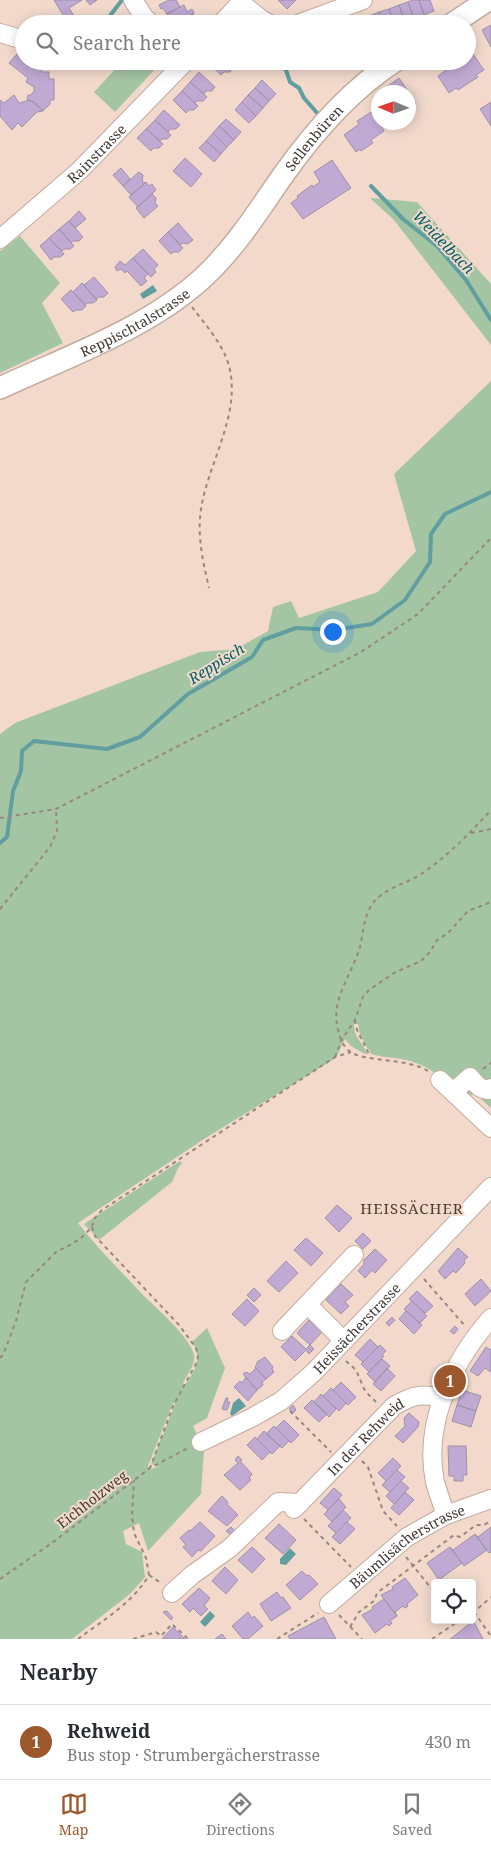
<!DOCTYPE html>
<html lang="en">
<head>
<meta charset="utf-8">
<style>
  body { margin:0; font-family:"Noto Serif",serif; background:#f2f2f3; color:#2b2b33 }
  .controls { position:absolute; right:15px; bottom:15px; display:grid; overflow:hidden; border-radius:5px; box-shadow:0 2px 12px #0003 }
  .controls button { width:45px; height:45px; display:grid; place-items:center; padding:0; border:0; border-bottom:1px solid #e1e1e2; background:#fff; color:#2b2b33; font:25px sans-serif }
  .compass { position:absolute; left:371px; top:85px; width:45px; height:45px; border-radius:50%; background:#fff; box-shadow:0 2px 12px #0003; rotate:272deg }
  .you { position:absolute; left:332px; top:631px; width:18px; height:18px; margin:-12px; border:4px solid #fff; border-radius:50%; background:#1a73e8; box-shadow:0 0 0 8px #1a73e833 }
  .badge { display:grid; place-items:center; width:32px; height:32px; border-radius:50%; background:#9d572d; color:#fff; font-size:16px; font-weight:700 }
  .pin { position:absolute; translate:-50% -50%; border:2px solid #fff; box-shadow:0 1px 5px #0006 }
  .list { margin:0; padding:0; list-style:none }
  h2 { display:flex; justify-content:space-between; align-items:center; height:65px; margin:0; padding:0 20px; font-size:21px }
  h2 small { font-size:16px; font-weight:400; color:#7c7c81 }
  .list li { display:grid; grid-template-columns:32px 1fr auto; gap:15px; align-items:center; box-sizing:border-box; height:75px; padding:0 20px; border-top:1px solid #e1e1e2 }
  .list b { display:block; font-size:19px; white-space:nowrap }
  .list p { margin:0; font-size:16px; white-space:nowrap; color:#7c7c81 }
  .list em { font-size:16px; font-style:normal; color:#7c7c81 }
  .icon { flex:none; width:28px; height:28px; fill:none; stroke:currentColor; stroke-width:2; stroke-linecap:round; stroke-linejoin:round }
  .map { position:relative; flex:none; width:491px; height:1639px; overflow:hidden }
  .search { position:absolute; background:#fff; box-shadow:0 2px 12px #0003; left:15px; right:15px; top:15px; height:55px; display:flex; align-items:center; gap:12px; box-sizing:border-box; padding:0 18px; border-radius:28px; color:#7c7c81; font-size:19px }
  .sheet { height:140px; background:#fff }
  nav { display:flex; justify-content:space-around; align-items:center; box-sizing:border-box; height:70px; border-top:1px solid #e1e1e2; background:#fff; font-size:14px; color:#7c7c81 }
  nav a { display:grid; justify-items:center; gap:2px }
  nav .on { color:#9d572d }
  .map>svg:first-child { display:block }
  .green { fill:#a4c5a4; fill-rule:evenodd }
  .water { fill:#609ea0 }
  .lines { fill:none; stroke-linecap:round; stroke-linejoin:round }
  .stream { stroke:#609ea0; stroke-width:4 }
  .building { fill:#c0a9d3; stroke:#9d92a7 }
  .minor-casing { stroke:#c3ac9f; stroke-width:20 }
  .major-casing { stroke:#c3ac9f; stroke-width:24 }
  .path { stroke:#98877e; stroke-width:2; stroke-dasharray:4 4; stroke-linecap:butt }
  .minor { stroke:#fff; stroke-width:18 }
  .major { stroke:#fff; stroke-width:21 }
  .labels { text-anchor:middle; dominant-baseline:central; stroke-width:4; stroke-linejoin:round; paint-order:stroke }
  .street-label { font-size:14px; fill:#433934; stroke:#f2d9cc }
  .water-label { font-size:15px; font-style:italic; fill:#036064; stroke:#f2d9cc }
  .neighbourhood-label { font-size:15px; letter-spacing:1px; fill:#503c32; stroke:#f2d9cc }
</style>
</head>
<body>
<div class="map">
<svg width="491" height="1639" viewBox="0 0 491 1639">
  <rect width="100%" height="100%" fill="#f2d9cc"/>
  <!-- green -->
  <path class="green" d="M123,61H153L158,66L115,112L94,92Z
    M370,198L417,202L491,284V345L394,220Z
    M20,236L60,283L42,303L63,343L0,373V251Z
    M491,381V1108L474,1093L467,1099C450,1084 432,1067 410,1061C397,1057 383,1058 371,1054L360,1035L358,1024L354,1023C354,1041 364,1041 367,1055L351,1046L345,1039L336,1058L204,1139L78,1223C97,1248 121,1271 142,1294C155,1307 191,1338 194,1355C196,1363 187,1375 183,1383L185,1385C195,1369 203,1360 192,1342L207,1328L225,1368L207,1418L193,1426L204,1450L201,1494L148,1551L139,1523L123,1531L126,1544L142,1552L145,1577L130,1594L72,1639H0V734L15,723L200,652L236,649L268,631L273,607L291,601L299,618L378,592L416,551L394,474ZM173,1403L175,1404L151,1464L158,1466L150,1470L148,1466Z
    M180,1161L182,1163L178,1168L172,1182L99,1240L84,1224Z"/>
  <!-- water -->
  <path class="water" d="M153,285L157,291L143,299L140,294Z
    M239,1398L246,1406L232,1416L230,1414L233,1403Z
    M290,1548L296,1554L286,1565L280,1564V1559Z
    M210,1611L215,1616L205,1627L200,1622Z"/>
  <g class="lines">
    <!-- stream -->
    <path class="stream" d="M99,24L109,17L122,0
      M280,61L286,70L290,82L299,88L304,98L318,114
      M371,186L403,219L437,246L466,280L491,320
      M0,843L7,837L13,791L21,771L22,751L34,741L107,749L140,737L188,694L252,657L263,640L296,628L334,630L372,624L405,600L430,562L431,534L445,514L491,492"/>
  </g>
  <!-- building -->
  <path class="building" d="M54,0H82L69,8L74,16L66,20Z
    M86,0H97L90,5Z
    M169,0H176L180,7L167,14L163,8L161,9L159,5Z
    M278,0H296L287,9Z
    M412,0H419L425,17L415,21L408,2Z
    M419,0H430L434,11L424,15Z
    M408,2L415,21L406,24L399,5Z
    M184,5L187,12L192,9L194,13L176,23L173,18L170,19L167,14Z
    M399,5L406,24H394L389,9Z
    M389,9L394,24H383L379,12Z
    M379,12L383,24H372L369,16Z
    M193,14L198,24H181L179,21Z
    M491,25V47L482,30Z
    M18,53L24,59V61H27L34,69L40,67L42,72H49V79H54V100H50V104L43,111L34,102L27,100L28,95H31L34,91V87L26,82L28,78L9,63Z
    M473,54L484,70L476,75L478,77L458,90L456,88L449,93L438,76L458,61H467V58Z
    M210,61H226L233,68L230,72H224L221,75L208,63Z
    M226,61H240L230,65Z
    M299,61H311V62L301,66Z
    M199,72L215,87L212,91H206L204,94L190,82Z
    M399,78L416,103L408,108V92H388L385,88Z
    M262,80L276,94L269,101L255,88Z
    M190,82L207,97L203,101H197L195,103L182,91Z
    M255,88L269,101L263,108L248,95Z
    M182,91L198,106L194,110H189L186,113L173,100Z
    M14,95L19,103L30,100L43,111L37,112L22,127L18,123L12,130L0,116V100L4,103Z
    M248,95L263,108L256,116L242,102Z
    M242,102L256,116L249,123L235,110Z
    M491,102V126L480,109Z
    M164,110L180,125L176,129H171L168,132L155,120Z
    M373,111L378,119V122H381L383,126L382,127L384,131L371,140L373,143L361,151L360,149L356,152L344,135L359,124L357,121Z
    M226,119L241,132L234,140L219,126Z
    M155,120L171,135L167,139H162L160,141L146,129Z
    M219,126L234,140L227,147L213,133Z
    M146,129L163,144L159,148H153L151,151L137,138Z
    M213,133L227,147L221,154L206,141Z
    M206,141L221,154L214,162L199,148Z
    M185,158L202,174L191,187L173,171Z
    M332,160L351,188L303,219L291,203L298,198L297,196L312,185L313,187L320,182L314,172Z
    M121,168L130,179L123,186L113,175Z
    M139,172L143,175L142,181L145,183L131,195L123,186Z
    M146,182L149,186L152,184L156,190L138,207L129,197Z
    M152,194L156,198L155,203L158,206L144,218L136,208Z
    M79,211L86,219L75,228L69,221Z
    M69,221L83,237L79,241H73L71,243L59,229Z
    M178,223L193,240L188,244L183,243L180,245L168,232Z
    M59,229L74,246L70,249H64L62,251L49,238Z
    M168,232L183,248L179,252H173L171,254L159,241Z
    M49,238L64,254L60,257H54L51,260L40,246Z
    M143,249L158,265L154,269L156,272L151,277L133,258Z
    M133,258L148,274L144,278L147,281L141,286L127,271L125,273L121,269L117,271L115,267L120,261L125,265Z
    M94,277L108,293L104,297H99L96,299L84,285Z
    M82,283L97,300L93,303H87L85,305L73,292Z
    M71,290L86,306L82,310H76L73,312L61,299Z
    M337,1205L352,1218L339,1232L325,1218Z
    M363,1233L371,1241L363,1249L355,1241Z
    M306,1238L323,1253L311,1266L294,1250Z
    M458,1248L468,1257L464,1260L465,1263L456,1273L453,1271L445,1279L438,1271Z
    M375,1249L387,1260L375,1273L372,1270L365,1278L358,1271L364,1264V1260Z
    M286,1261L298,1273L279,1292L267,1281Z
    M481,1279L491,1291L475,1306L465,1294Z
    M341,1284L353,1295L345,1302L349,1306L341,1314L326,1300Z
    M254,1288L261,1295L254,1302L247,1295Z
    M417,1291L433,1306L425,1313L409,1299Z
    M247,1299L259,1311L245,1326L232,1314Z
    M412,1301L427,1316L420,1323L404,1309Z
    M406,1311L422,1325L414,1334L399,1319Z
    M392,1317L395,1320L389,1326L386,1323Z
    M309,1320L322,1332L310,1345L314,1349L312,1351L308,1347L310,1345L297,1333Z
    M455,1326L458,1329L454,1334L450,1331Z
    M292,1336L306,1349L308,1347L312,1351L309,1354L306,1350L295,1361L281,1347Z
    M370,1339L378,1347L363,1362L355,1355Z
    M380,1345L386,1351L382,1355L384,1356L369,1372L361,1364Z
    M486,1347L491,1350V1372L485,1368L478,1376L470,1371Z
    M265,1357L273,1367L272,1369L274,1372L266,1379L255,1367L257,1364V1362Z
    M382,1359L390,1366L375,1382L367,1374Z
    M256,1368L266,1379L262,1382L263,1385L257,1390L243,1374L246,1372L250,1374Z
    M387,1368L395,1376L381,1391L373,1384Z
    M246,1377L257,1390L248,1401L234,1387L240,1381L242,1383Z
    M341,1382L356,1397L348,1405L333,1390Z
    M331,1388L346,1403L339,1411L323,1396Z
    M462,1390L481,1396L476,1411L457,1405Z
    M321,1394L336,1409L329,1417L314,1402Z
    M226,1398H228L227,1402H230L227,1410L222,1409Z
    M312,1400L327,1414L319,1422L304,1408Z
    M293,1405L296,1410L293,1413L289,1409Z
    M457,1405L476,1411L471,1427L452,1421Z
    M409,1413L419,1422L418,1427L403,1443L395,1436L405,1426L404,1418Z
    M284,1420L299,1435L291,1443L276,1428Z
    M274,1426L289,1441L282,1448L266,1434Z
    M264,1431L280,1446L272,1454L257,1439Z
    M255,1437L270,1452L262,1460L247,1445Z
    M448,1446H466L467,1475H463V1481H454V1476H449Z
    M238,1456L242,1460L240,1461L252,1474L249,1478L251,1480L240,1490L224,1475L238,1463L235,1460Z
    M393,1458L401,1466L386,1481L378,1473Z
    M397,1470L405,1477L390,1492L382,1485Z
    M401,1481L409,1488L394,1504L386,1496Z
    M334,1488L342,1495L328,1510L320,1503Z
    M405,1492L414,1500L399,1515L391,1508Z
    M222,1496L228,1502L227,1504L238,1515L227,1526L208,1511Z
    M339,1499L346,1507L332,1522L324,1514Z
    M343,1510L351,1518L336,1533L328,1526Z
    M200,1522L215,1536L201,1551L198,1550L192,1557L183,1547L186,1545L180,1538L189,1530L190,1531Z
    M347,1522L355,1529L340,1544L332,1537Z
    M279,1524L296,1540L283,1554L265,1538Z
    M231,1527L235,1531L231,1535L226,1531Z
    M491,1527V1552L489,1553L475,1534L478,1537Z
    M475,1534L487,1550L464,1566L450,1547L453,1550Z
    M252,1547L265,1559L252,1573L238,1560Z
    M450,1547L462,1563L439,1580L427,1563Z
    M225,1567L238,1580L226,1594L212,1581Z
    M302,1571L307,1576L309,1575L318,1584L300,1600L286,1585Z
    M405,1578L418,1595L407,1604L408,1606L405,1608L403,1606L395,1612L397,1616L381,1595L393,1589L392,1587Z
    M199,1588L210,1598L204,1606L208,1609L201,1616L193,1608L190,1612L182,1604Z
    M277,1592L281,1598L283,1597L291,1608L271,1621L260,1604Z
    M384,1599L397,1616L390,1621L392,1623L389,1626L387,1624L375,1633L362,1615L373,1609L372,1607Z
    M167,1611L173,1618L171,1620L163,1612Z
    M248,1612L252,1618L254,1616L263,1626L248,1639H243L232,1626Z
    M324,1617L336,1639H290L288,1636Z
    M474,1622L483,1639H450L472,1622Z
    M173,1627L185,1639H162Z
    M222,1634L226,1639H215Z"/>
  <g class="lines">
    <defs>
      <g id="minor">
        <path d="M133,0L144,17L151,24"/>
        <path d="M241,3L261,19L270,24"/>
        <path d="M221,24L243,0"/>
        <path d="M298,24L363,0"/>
        <path d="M0,33L24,40"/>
        <path id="s1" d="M0,239L79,171L186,61"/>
        <path d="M440,1080L491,1128"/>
        <path d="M453,1092L470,1077C476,1084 479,1089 488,1090L491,1088"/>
        <path d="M308,1305L344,1341"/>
        <path d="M282,1331L354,1255"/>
        <path id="s2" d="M201,1442L253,1417L281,1401L314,1372L491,1187"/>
        <path id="s3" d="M294,1509L394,1406C413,1395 421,1393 443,1398"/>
        <path d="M446,1515C442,1504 438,1493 435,1482C423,1423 453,1361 491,1318"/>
        <path d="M172,1593L192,1575L230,1548L278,1502L300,1503"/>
        <path id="s4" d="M329,1604L407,1537L446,1515L491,1499"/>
      </g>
      <g id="major">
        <path d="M452,24L488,0"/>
        <path id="s5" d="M0,388C71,355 158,325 213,268C242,238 260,208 284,174C313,133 352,89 395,61"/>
      </g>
    </defs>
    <!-- minor casing -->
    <use href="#minor" class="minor-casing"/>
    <!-- major casing -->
    <use href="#major" class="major-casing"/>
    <!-- path -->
    <path class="path" d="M192,307C207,327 228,349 231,376C237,421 208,465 201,509C197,536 203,562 209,588
      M0,818L56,809L361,652L418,614L491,538
      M471,833L491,829
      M0,909L50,847L57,831L56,809
      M355,1020C356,1035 367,1044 369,1057
      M335,1057L341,1041L355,1020L363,997L369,990L394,973L421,961L430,952L437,940L448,933L468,911L491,902
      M483,1069L491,1063
      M428,1071C406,1057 362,1063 348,1050C342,1044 340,1038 338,1030C330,999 352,975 360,947C363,933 364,915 373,903C384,889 402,885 418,876C446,858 469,834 491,810
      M92,1227L95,1236L179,1325L196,1348L198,1356L197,1362L173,1406L150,1468
      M424,1279L465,1326
      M0,1358L3,1355L16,1321L26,1282L56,1252L72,1244L82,1237L92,1227L94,1219L102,1210L335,1057L351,1052
      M346,1361L356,1370L365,1391L376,1402
      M290,1411L331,1452
      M362,1461L368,1467L383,1511L397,1526
      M304,1519L351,1567
      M406,1557L435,1593
      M149,1575L161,1583
      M0,1579L52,1543L150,1468L188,1448
      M472,1611L474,1612L491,1597
      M474,1612L491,1636
      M339,1615L362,1639
      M350,1627L359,1612L374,1601L377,1593L454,1535L460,1537L476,1525H484L491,1521
      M78,1639C103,1620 133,1603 149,1575L146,1558L134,1533L132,1516L134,1480
      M133,1639L156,1632L161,1636L172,1624L188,1639
      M277,1639L318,1613
      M432,1639L460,1620"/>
    <!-- minor -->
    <use href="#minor" class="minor"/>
    <!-- major -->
    <use href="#major" class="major"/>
  </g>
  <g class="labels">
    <!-- street labels -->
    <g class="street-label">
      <text stroke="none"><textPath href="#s5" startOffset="411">Sellenbüren</textPath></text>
      <text stroke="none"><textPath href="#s1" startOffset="129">Rainstrasse</textPath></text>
      <text stroke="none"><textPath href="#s5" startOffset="150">Reppischtalstrasse</textPath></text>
      <text stroke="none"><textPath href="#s2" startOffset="195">Heissächerstrasse</textPath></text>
      <text stroke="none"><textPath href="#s3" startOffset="102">In der Rehweid</textPath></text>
      <text transform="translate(92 1499) rotate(-38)">Eichholzweg</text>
      <text stroke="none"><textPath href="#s4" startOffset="98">Bäumlisächerstrasse</textPath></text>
    </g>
    <!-- water labels -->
    <g class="water-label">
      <text transform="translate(444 242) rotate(46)">Weidelbach</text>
      <text transform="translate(216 663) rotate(-32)">Reppisch</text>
    </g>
    <!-- neighbourhood labels -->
    <g class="neighbourhood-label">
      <text x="412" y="1208">HEISSÄCHER</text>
    </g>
  </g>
</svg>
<div class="controls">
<button><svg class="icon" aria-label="locate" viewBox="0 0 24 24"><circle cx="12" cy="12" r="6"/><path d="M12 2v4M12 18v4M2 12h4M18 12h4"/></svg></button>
</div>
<svg class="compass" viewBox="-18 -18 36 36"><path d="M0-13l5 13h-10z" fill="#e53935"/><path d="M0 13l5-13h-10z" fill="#7c7c81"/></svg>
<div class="you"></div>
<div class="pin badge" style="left:450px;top:1381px">1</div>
<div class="search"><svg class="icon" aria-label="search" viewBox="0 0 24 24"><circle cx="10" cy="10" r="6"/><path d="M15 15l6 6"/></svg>Search here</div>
</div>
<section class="sheet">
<h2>Nearby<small></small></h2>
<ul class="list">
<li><span class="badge">1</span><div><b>Rehweid</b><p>Bus stop · Strumbergächerstrasse</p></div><em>430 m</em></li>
</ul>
</section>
<nav>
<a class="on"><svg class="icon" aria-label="map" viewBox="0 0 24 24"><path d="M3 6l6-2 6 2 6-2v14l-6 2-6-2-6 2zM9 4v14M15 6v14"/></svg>Map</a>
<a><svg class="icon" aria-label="directions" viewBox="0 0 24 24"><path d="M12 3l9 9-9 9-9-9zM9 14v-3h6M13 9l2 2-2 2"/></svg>Directions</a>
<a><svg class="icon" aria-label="saved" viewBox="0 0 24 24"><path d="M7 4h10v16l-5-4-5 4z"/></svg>Saved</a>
</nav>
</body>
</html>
